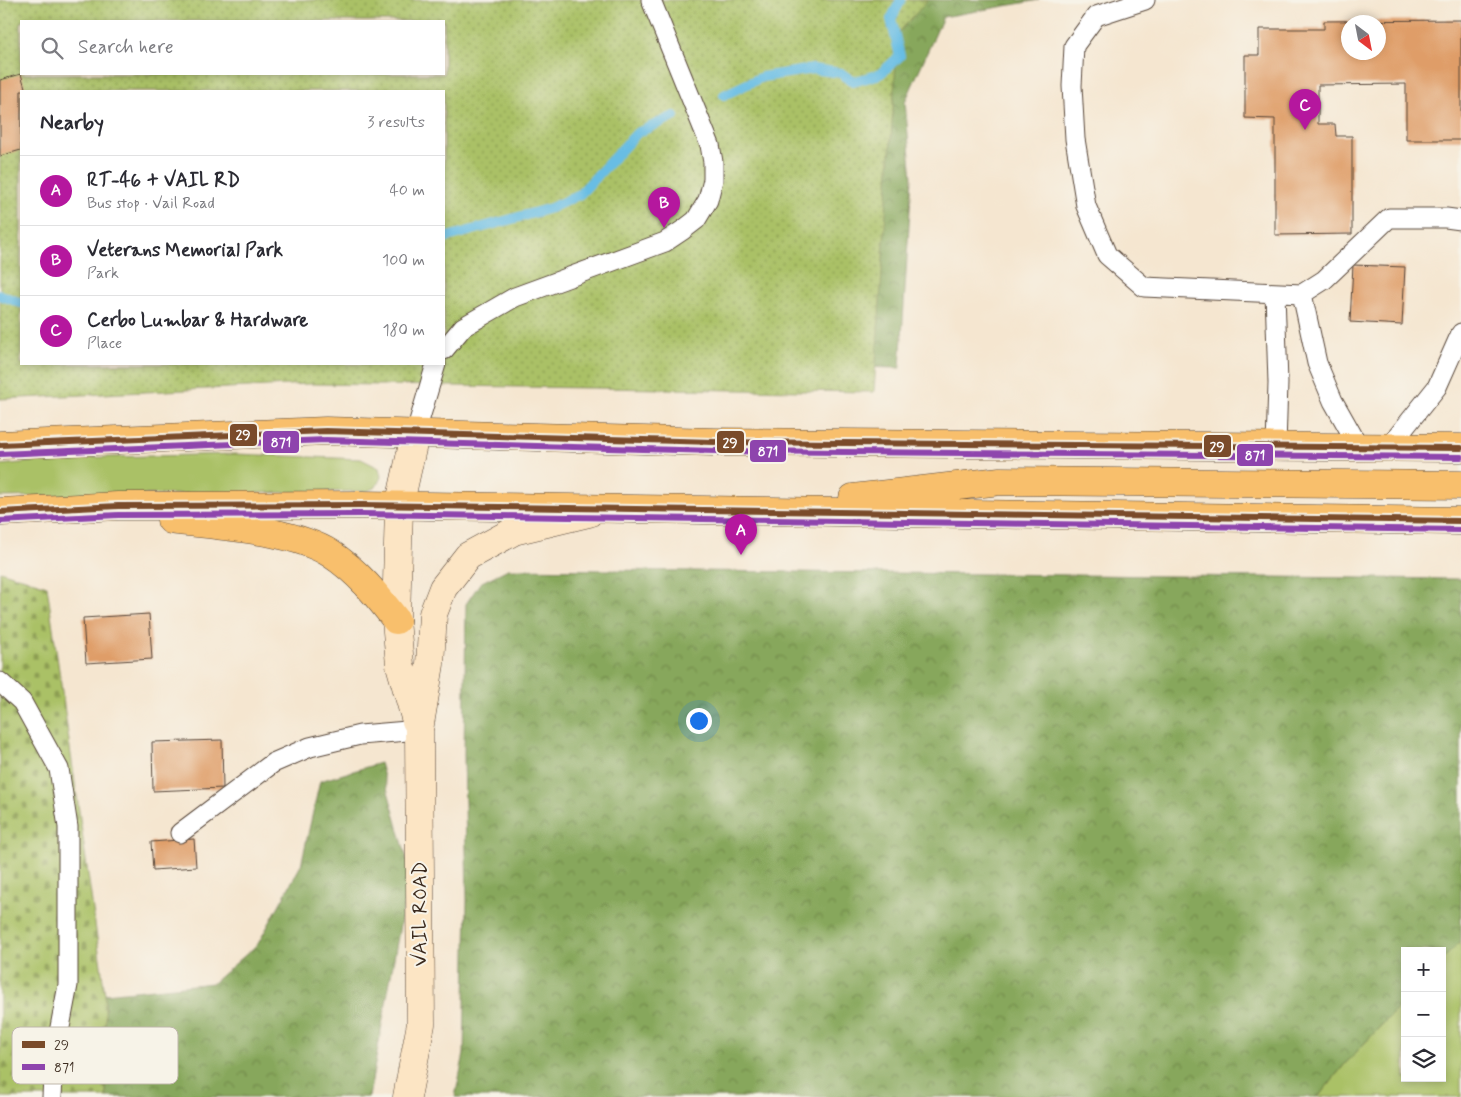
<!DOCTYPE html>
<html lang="en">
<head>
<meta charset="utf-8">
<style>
  body { margin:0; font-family:Mynerve,sans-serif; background:#f7f7f7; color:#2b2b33 }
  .controls { position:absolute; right:15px; bottom:15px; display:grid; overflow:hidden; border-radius:0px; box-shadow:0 2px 8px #0003 }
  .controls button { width:45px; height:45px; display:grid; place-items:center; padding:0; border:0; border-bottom:1px solid #e1e1e2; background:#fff; color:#2b2b33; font:25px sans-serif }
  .compass { position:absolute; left:1341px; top:15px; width:45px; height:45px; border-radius:50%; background:#fff; box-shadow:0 2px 8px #0003; rotate:148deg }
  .you { position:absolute; left:698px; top:720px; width:18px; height:18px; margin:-12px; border:4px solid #fff; border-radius:50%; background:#1a73e8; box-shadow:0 0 0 8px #1a73e833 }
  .badge { display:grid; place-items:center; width:32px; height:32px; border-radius:50%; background:#b5179e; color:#fff; font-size:16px; font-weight:700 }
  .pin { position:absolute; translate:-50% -41px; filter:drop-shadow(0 1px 2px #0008) }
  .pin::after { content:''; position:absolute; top:26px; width:18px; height:15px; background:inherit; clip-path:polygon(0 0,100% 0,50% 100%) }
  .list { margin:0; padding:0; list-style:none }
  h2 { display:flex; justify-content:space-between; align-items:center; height:65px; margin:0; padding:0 20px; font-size:21px }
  h2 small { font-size:16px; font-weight:400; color:#7c7c81 }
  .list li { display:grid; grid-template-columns:32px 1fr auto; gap:15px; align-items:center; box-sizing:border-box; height:70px; padding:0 20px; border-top:1px solid #e1e1e2 }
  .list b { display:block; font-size:19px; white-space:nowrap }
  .list p { margin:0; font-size:16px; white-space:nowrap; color:#7c7c81 }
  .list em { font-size:16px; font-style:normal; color:#7c7c81 }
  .icon { flex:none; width:28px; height:28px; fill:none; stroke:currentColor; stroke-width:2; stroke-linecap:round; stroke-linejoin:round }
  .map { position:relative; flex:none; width:1461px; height:1097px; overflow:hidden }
  .search { position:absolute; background:#fff; box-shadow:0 2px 8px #0003; left:20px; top:20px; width:425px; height:55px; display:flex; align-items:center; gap:12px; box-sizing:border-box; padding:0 18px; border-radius:0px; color:#7c7c81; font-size:19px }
  .panel { position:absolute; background:#fff; box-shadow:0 2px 8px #0003; left:20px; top:90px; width:425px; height:275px; border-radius:0px }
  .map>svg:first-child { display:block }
  .grass { fill:#aac166; stroke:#727642 }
  .forest { fill:url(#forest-crowns); stroke:#61683c }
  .cemetery { fill:url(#cemetery-stones); stroke:#727642 }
  .park { fill:url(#park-dots); stroke:#727642; fill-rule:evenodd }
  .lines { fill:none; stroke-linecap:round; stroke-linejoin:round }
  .stream { stroke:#67bde4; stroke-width:10 }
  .building { fill:#df9d68; fill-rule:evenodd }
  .lane-casing { stroke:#574639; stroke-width:21 }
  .secondary-casing { stroke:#574639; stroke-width:29 }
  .highway-casing { stroke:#574639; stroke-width:29 }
  .lane { stroke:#fff; stroke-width:19 }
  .secondary { stroke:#fce5c4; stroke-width:28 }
  .highway { stroke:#f8bf6c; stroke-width:28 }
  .bus-1-casing { stroke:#f7f3e8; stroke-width:10 }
  .bus-2-casing { stroke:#f7f3e8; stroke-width:10 }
  .bus-1 { stroke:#7a4b2a; stroke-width:6 }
  .bus-2 { stroke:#8e44ad; stroke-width:6 }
  .labels { text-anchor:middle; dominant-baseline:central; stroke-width:4; stroke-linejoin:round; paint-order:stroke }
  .street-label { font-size:20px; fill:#3b2a1e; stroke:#f7f3e8 }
  .key { fill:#f7f3e8; stroke:#bfb7ab; stroke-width:1 }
  .key-label { font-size:14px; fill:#3b2a1e }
  .line-badge { stroke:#f7f3e8; stroke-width:2 }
  .badge-label { font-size:14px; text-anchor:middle; font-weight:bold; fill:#fff }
</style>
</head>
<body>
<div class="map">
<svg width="1461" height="1097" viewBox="0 0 1461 1097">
  <defs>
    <pattern id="forest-crowns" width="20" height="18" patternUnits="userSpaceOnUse" patternTransform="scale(1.25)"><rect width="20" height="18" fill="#87a75b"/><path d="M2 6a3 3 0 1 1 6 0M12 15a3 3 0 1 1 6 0" fill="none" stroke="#70884b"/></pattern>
    <pattern id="cemetery-stones" width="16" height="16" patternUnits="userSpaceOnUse" patternTransform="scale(1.25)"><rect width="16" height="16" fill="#aac166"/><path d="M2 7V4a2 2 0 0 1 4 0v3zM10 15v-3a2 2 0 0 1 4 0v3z" fill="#8c9d53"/></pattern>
    <pattern id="park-dots" width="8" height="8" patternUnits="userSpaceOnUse" patternTransform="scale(1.25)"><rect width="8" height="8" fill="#aac166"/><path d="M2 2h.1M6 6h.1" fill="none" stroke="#8c9d53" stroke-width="1.8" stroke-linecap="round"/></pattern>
  </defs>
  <rect width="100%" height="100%" fill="#f7f3e8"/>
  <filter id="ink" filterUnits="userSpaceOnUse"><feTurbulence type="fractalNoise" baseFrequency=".02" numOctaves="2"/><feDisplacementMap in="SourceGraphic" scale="10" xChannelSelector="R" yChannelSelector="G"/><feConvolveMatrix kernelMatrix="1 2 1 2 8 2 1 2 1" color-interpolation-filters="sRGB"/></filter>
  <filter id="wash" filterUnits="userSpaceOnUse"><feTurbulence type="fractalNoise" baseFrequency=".0096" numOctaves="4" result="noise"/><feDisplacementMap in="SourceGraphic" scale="20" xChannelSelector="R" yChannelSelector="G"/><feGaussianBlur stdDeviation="1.12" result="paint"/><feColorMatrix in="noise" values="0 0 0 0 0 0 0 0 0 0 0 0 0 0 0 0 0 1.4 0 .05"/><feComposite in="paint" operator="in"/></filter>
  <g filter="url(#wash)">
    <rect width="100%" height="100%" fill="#f5e6d0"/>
    <!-- grass -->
    <path class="grass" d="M235,454L361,459L379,468L381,477L376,487L367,491L0,497V465L71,458Z
      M1461,941V1097H1318L1344,1065L1405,1000V1078H1442V960Z"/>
    <!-- forest -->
    <path class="forest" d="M780,0H1039L943,17L905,102L912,178L900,368L848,367Z
      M508,569L1461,579V941L1442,960V951H1405V1000L1344,1065L1318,1097H455L464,1054L467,900L464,755L466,604L480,583Z
      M380,763L410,870L369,1097H106L105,994L213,983L258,944L301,865L320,781Z"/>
    <!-- cemetery -->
    <path class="cemetery" d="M0,571L47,586L105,994L106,1097H0Z"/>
    <!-- park -->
    <path class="park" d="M0,0H928L898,33L874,392L310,384L0,399ZM21,21H444V74H21ZM21,91H444V364H21Z"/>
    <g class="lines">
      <!-- stream -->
      <path class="stream" d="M724,95L762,77L813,69L841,73L853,82L880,74L900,56L891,19L901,0
        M444,238L551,208L580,194L637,133L674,116
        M0,295L21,303"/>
    </g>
    <g id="blocks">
      <!-- building -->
      <path class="building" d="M1461,20V140H1406V84L1318,85V124H1335L1336,136H1352V234L1275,235V119L1245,118V55H1259V29H1324V21ZM1348,22H1378V52H1348Z
        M21,74L26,91H21V150L0,156V80Z
        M1353,265L1405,267L1402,325L1350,322Z
        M149,614L152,659L86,663L83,618Z
        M222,740L223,788L153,791L152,742Z
        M194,839L196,867L153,870L151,842Z"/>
    </g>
  </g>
  <g filter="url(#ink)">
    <use href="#blocks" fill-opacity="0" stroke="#574639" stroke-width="1"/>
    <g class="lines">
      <defs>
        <path id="lane" d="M1145,0L1096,16L1074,46L1072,86L1075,139L1086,206L1107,255L1144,287L1302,294L1324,280L1389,218H1446L1461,220
          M1275,293L1278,383L1276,446
          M1302,294L1317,363L1333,401L1359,447
          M444,350L463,327L515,297L665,242L683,230L696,220L708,200L713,180V162L710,145L651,0
          M415,435L436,364
          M1393,442L1437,387L1461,333
          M0,682L22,702L59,769L68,827V985L54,1059L52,1097
          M180,833L273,763L310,747L360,735L419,730"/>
        <path id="secondary" d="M415,435L399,507L396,620L400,665L416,721
          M407,1097L421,1024L419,730L430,664L433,614L443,588L468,556L514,531L589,513"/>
        <path id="highway" d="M0,445L326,431L714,442L1461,448
          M853,498L1000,481L1461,485
          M0,512L118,506L362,505L1461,521
          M171,520C217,526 292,529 331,554C357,571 377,595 396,620"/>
      </defs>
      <!-- lane casing -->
      <use href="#lane" class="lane-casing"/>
      <!-- secondary casing -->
      <use href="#secondary" class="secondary-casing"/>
      <!-- highway casing -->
      <use href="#highway" class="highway-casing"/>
      <!-- lane -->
      <use href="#lane" class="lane"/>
      <!-- secondary -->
      <use href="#secondary" class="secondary"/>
      <!-- highway -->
      <use href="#highway" class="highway"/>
      <defs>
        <path id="bus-1" d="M0,445L326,431L714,442L1461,448
          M0,512L118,506L362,505L1461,521"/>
        <path id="bus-2" d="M0,454L326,440L714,451L1461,457
          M0,521L118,515L362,514L1461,530"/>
      </defs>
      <!-- bus-1 casing -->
      <use href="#bus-1" class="bus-1-casing"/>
      <!-- bus-2 casing -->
      <use href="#bus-2" class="bus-2-casing"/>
      <!-- bus-1 -->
      <use href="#bus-1" class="bus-1"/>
      <!-- bus-2 -->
      <use href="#bus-2" class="bus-2"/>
    </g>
  </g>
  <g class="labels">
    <!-- street labels -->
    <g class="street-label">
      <text transform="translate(420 914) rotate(-90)">VAIL ROAD</text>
    </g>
  </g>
  <!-- legend -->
  <rect x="12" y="1027" width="166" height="57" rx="8" class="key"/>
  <rect x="22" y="1041" width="23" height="7" fill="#7a4b2a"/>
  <rect x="22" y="1064" width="23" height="6" fill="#8e44ad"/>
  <g class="key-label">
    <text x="54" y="1049">29</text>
    <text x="54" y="1072">871</text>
  </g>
  <g class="line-badge">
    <rect x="229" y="423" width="29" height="24" rx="5" fill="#7a4b2a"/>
    <rect x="262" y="430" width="38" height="24" rx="5" fill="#8e44ad"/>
    <rect x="716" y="430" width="29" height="24" rx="5" fill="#7a4b2a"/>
    <rect x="1203" y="434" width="29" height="24" rx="5" fill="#7a4b2a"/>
    <rect x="749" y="439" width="38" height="24" rx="5" fill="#8e44ad"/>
    <rect x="1236" y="443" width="38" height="24" rx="5" fill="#8e44ad"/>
  </g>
  <g class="badge-label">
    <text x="243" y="439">29</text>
    <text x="281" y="447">871</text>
    <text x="730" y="447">29</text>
    <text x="1217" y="451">29</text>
    <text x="768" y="456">871</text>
    <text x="1255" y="460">871</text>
  </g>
</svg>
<div class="controls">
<button>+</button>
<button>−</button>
<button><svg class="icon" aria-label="layers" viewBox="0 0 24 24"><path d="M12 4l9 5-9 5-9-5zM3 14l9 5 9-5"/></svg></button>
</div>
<svg class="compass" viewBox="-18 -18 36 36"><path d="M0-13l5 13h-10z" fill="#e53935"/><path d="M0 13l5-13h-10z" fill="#7c7c81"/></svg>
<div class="you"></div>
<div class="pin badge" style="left:741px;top:555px">A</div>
<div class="pin badge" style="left:664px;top:228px">B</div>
<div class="pin badge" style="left:1305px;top:130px">C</div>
<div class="search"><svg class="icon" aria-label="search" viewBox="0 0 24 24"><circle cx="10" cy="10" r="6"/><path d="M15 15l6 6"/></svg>Search here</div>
<section class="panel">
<h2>Nearby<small>3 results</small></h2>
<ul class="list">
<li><span class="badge">A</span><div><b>RT-46 + VAIL RD</b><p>Bus stop · Vail Road</p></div><em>40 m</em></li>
<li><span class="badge">B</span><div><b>Veterans Memorial Park</b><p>Park</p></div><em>100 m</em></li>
<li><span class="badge">C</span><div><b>Cerbo Lumbar &amp; Hardware</b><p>Place</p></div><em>180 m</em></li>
</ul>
</section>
</div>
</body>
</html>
